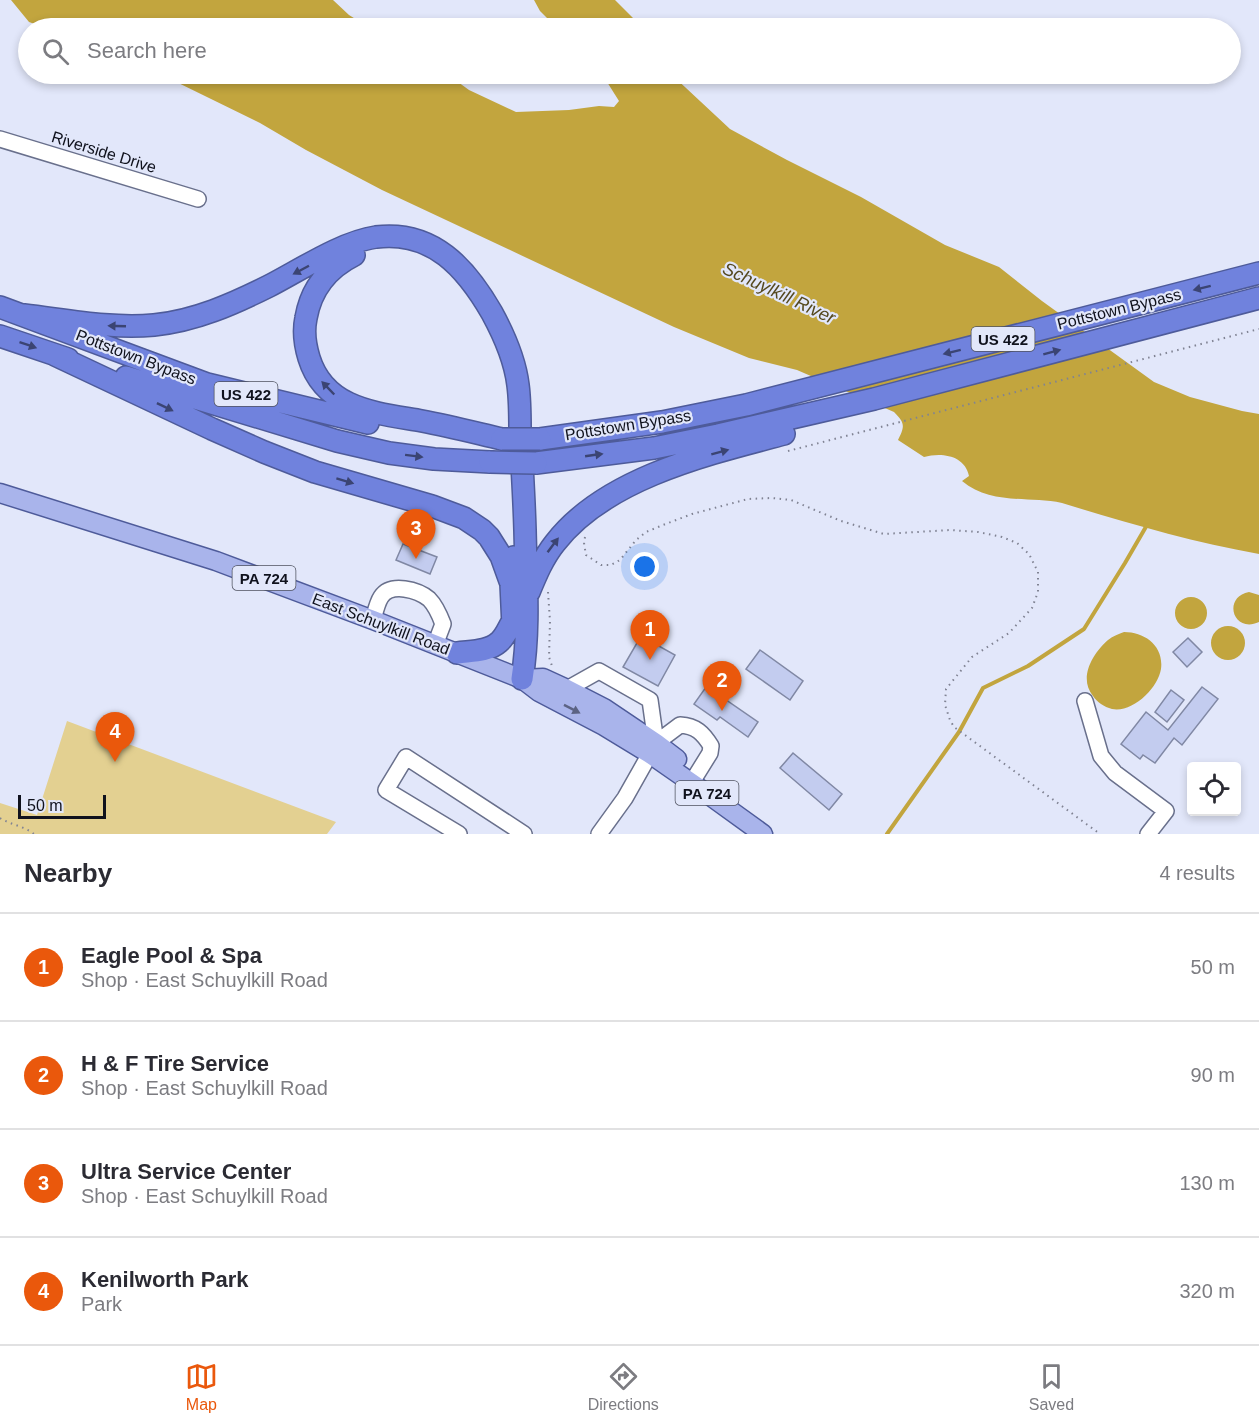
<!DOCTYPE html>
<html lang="en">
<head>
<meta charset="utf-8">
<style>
  body { margin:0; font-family:Arial,sans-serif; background:#f7f7f7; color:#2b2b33 }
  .controls { position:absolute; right:18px; bottom:18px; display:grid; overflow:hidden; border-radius:6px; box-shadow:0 3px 9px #0003 }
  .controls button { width:54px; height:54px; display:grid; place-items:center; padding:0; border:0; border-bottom:2px solid #e1e1e2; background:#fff; color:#2b2b33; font:30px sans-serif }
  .scale { position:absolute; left:18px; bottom:15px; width:88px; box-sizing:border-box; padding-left:6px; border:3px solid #10121d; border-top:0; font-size:16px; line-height:21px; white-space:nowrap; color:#10121d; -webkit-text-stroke:4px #e2e7fa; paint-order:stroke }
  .you { position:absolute; left:645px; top:567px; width:21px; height:21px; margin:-15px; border:4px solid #fff; border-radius:50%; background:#1a73e8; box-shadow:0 0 0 9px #1a73e833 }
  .badge { display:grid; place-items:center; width:39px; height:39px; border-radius:50%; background:#ea580c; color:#fff; font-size:20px; font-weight:700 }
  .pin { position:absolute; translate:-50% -50px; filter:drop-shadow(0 2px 3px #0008) }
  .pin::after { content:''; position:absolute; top:32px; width:21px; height:18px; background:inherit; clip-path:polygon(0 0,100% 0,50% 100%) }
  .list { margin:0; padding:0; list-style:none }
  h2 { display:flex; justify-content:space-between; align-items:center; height:78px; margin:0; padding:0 24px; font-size:26px }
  h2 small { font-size:20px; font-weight:400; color:#7c7c81 }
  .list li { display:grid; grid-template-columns:39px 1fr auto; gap:18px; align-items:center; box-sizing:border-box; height:108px; padding:0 24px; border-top:2px solid #e1e1e2 }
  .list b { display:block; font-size:22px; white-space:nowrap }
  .list p { margin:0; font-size:20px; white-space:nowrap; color:#7c7c81 }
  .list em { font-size:20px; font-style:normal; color:#7c7c81 }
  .icon { flex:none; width:33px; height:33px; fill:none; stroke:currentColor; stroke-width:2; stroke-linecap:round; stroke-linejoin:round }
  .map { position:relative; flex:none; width:1259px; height:834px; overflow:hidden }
  .search { position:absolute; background:#fff; box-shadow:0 3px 9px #0003; left:18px; right:18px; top:18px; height:66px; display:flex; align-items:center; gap:15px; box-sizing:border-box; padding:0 21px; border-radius:33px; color:#7c7c81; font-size:22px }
  .sheet { height:510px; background:#fff }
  nav { display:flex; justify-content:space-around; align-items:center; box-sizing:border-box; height:84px; border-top:2px solid #e1e1e2; background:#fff; font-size:16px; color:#7c7c81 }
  nav a { display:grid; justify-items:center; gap:3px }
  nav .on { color:#ea580c }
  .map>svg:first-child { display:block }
  .green { fill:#e3d091 }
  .water { fill:#c2a53e }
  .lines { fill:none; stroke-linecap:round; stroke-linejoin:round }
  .stream { stroke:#c2a53e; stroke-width:4 }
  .building { fill:#c3ccef; stroke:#8088a4; stroke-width:1.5 }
  .minor-casing { stroke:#69708c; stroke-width:18 }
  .major-casing { stroke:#4e5b9a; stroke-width:21 }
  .highway-casing { stroke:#4e5b9a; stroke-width:24 }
  .path { stroke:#808393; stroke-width:2; stroke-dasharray:1.5 4.5; stroke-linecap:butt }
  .minor { stroke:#fff; stroke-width:15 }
  .major { stroke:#a9b4eb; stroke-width:18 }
  .highway { stroke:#7082dd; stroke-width:21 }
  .highway-bridge-casing { stroke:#4e5b9a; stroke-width:24; stroke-linecap:butt }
  .highway-bridge { stroke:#7082dd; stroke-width:21 }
  .oneway { fill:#3b4473 }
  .oneway2 { fill:#5c6384 }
  .labels { text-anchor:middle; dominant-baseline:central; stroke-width:4.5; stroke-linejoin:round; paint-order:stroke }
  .shield { fill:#e2e7fa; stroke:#4f525f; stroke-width:1.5 }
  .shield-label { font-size:15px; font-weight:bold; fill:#10121d }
  .street-label { font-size:16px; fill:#10121d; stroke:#e2e7fa }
  .water-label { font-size:18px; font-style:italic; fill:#55491f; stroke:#e2e7fa }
</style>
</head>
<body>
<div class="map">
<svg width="1259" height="834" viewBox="0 0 1259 834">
  <rect width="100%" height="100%" fill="#e2e7fa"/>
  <!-- green -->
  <path class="green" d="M67,721L336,822L327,834H0V803L37,815Z"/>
  <!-- water -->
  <path class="water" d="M11,0H333L349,15L370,28H46L29,22Z
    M534,0H615L643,28H557L540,11Z
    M160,74H447L469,90L516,112L569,110L599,106L614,107L619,101L602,74H671L730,129L787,160L861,197L945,245L999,267L1042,301L1154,382L1190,397L1242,411L1259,414V554C1192,542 1127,523 1062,503C1028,496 991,505 962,481L969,476C965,455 941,452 924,457L898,440C905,426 905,423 894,412L797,370L749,358L674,327L382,190L306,150L260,123Z
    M1249,592L1259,595V622C1233,634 1222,597 1249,592Z
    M1175 613a16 16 0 1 1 32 0a16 16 0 1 1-32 0Z
    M1211 643a17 17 0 1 1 34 0a17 17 0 1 1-34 0Z
    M1124,632C1145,632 1164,646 1161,669C1158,688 1133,713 1112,709C1104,707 1097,702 1093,696C1078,678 1093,653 1108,640C1113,636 1119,634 1124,632Z"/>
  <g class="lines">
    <!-- stream -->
    <path class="stream" d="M887,834L959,732L983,688L1028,666L1084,629L1125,563L1147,525"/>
  </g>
  <!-- building -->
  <path class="building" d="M403,544L437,557L430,574L396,560Z
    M641,636L675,655L658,686L623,667Z
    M1188,638L1202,652L1187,667L1173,652Z
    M760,650L803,681L790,700L746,669Z
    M716,673L732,684L722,697L758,722L748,737L720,717L717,720L694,704Z
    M1202,687L1218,699L1182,745L1174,738L1155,763L1143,755L1140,759L1121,744L1146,712L1168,730Z
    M1171,690L1184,700L1167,722L1155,712Z
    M793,753L842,794L829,810L780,768Z"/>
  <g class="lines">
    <defs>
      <path id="minor" d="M0,139L198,199
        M373,620C375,613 377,603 381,597C391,582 418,590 429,599C436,606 440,616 443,624L435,645
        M567,689L599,671L650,700L656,743
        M1085,701L1101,756L1115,773L1166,811L1148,834
        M459,834L386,790L406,757L524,834
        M599,834L625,798L656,743L680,725C696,726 703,733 711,746L710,753L692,782"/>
      <path id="major" d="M0,493L216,561L373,620L522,679L539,692L604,726L650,754L709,795L763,834
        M522,679L543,678L567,689L604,708L656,743L677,759"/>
      <path id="highway" d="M354,255C328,268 311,289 306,318C303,332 305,345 309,358C325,410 377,413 422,421C449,426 476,433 502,439
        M0,307L207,384L368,423
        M24,315C67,320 111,329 154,325C195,321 233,304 269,286C300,270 342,242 376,237C433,230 466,268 492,313C504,335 515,360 518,385C520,400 520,415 520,430C522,463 524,496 525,530C526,579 530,629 522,679
        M0,336L68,359
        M55,355L212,429L264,452L315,472L432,506L464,518L482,530L489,537L501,556L510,581
        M126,377L337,441L389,453L434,459L490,462
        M540,439L662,422L746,405L1259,273
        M536,463L654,448L718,435L874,399L1259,298
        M529,592C536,575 543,558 555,543C605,478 708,454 784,434
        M513,627L511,584L515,568L514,557
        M457,653C470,651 488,652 499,642C505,637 508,629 512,622"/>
    </defs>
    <!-- minor casing -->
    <use href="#minor" class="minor-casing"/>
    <!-- major casing -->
    <use href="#major" class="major-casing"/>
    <!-- highway casing -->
    <use href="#highway" class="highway-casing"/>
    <!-- path -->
    <path class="path" d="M788,451L1259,329
      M585,537L584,543L586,555L601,565H611L620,560L636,540L646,532L663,525L692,514L748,499L772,498L791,500L841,521L884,534L950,530L978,532L1002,537L1017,543L1029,554L1038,572V592L1032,608L1009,633L972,657L946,689L945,705L950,720L954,727L1100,834
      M548,592L550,621L549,657L552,666
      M0,818C11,825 24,826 34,834"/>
    <!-- minor -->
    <use href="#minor" class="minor"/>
    <!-- major -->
    <use href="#major" class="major"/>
    <!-- highway -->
    <use href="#highway" class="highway"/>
    <defs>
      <path id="highway-bridge" d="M502,439H540
        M490,462L536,463"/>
    </defs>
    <!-- highway-bridge casing -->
    <use href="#highway-bridge" class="highway-bridge-casing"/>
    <!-- highway-bridge -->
    <use href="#highway-bridge" class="highway-bridge"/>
  </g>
  <!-- one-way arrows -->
  <defs><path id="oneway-solid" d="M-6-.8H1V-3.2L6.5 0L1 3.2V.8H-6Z" transform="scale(1.5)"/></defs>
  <g class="oneway">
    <use href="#oneway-solid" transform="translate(301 270) rotate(152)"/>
    <use href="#oneway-solid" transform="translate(1202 288) rotate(166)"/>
    <use href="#oneway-solid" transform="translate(117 326) rotate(-178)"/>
    <use href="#oneway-solid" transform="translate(28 345) rotate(19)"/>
    <use href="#oneway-solid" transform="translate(952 352) rotate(166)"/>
    <use href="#oneway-solid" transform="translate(1052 352) rotate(-15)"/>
    <use href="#oneway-solid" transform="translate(328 388) rotate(-134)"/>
    <use href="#oneway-solid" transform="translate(165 407) rotate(26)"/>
    <use href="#oneway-solid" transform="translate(720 452) rotate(-15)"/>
    <use href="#oneway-solid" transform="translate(594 455) rotate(-8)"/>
    <use href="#oneway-solid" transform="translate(414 456) rotate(7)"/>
    <use href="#oneway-solid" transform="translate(345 481) rotate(17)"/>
    <use href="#oneway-solid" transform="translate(553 545) rotate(-53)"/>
  </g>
  <use class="oneway2" href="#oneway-solid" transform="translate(572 709) rotate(27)"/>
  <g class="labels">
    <!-- shield labels -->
    <g class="shield">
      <rect x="971.5" y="327" width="63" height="24" rx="4.5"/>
      <rect x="214.5" y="382" width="63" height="24" rx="4.5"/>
      <rect x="232.5" y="566" width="63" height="24" rx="4.5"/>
      <rect x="675.5" y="781" width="63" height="24" rx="4.5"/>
    </g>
    <g class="shield-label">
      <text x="1003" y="339">US 422</text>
      <text x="246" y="394">US 422</text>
      <text x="264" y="578">PA 724</text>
      <text x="707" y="793">PA 724</text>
    </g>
    <!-- street labels -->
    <g class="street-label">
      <text transform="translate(104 152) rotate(17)">Riverside Drive</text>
      <text transform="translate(1119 309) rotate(-14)">Pottstown Bypass</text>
      <text transform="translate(136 357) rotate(21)">Pottstown Bypass</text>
      <text transform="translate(628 425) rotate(-9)">Pottstown Bypass</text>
      <text transform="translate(381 624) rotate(21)">East Schuylkill Road</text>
    </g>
    <!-- water labels -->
    <g class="water-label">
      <text transform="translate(779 293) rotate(25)">Schuylkill River</text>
    </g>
  </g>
</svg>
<div class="controls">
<button><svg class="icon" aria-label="locate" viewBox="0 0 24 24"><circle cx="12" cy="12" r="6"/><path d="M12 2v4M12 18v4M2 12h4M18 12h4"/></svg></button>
</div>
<div class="scale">50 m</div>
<div class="you"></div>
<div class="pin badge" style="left:650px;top:660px">1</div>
<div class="pin badge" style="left:722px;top:711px">2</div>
<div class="pin badge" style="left:416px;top:559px">3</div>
<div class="pin badge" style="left:115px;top:762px">4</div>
<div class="search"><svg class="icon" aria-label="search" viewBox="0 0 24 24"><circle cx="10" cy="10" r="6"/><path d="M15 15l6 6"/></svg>Search here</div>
</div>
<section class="sheet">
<h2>Nearby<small>4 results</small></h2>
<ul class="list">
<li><span class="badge">1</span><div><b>Eagle Pool &amp; Spa</b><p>Shop · East Schuylkill Road</p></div><em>50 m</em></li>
<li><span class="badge">2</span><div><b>H &amp; F Tire Service</b><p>Shop · East Schuylkill Road</p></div><em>90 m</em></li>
<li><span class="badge">3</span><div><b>Ultra Service Center</b><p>Shop · East Schuylkill Road</p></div><em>130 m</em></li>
<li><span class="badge">4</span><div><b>Kenilworth Park</b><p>Park</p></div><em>320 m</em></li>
</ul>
</section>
<nav>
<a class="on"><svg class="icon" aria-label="map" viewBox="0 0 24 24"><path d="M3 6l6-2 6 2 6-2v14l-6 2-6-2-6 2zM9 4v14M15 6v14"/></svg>Map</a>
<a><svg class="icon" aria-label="directions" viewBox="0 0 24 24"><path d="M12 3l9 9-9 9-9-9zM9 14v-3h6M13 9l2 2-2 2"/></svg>Directions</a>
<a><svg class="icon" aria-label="saved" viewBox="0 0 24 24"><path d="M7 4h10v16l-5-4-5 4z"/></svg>Saved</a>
</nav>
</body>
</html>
